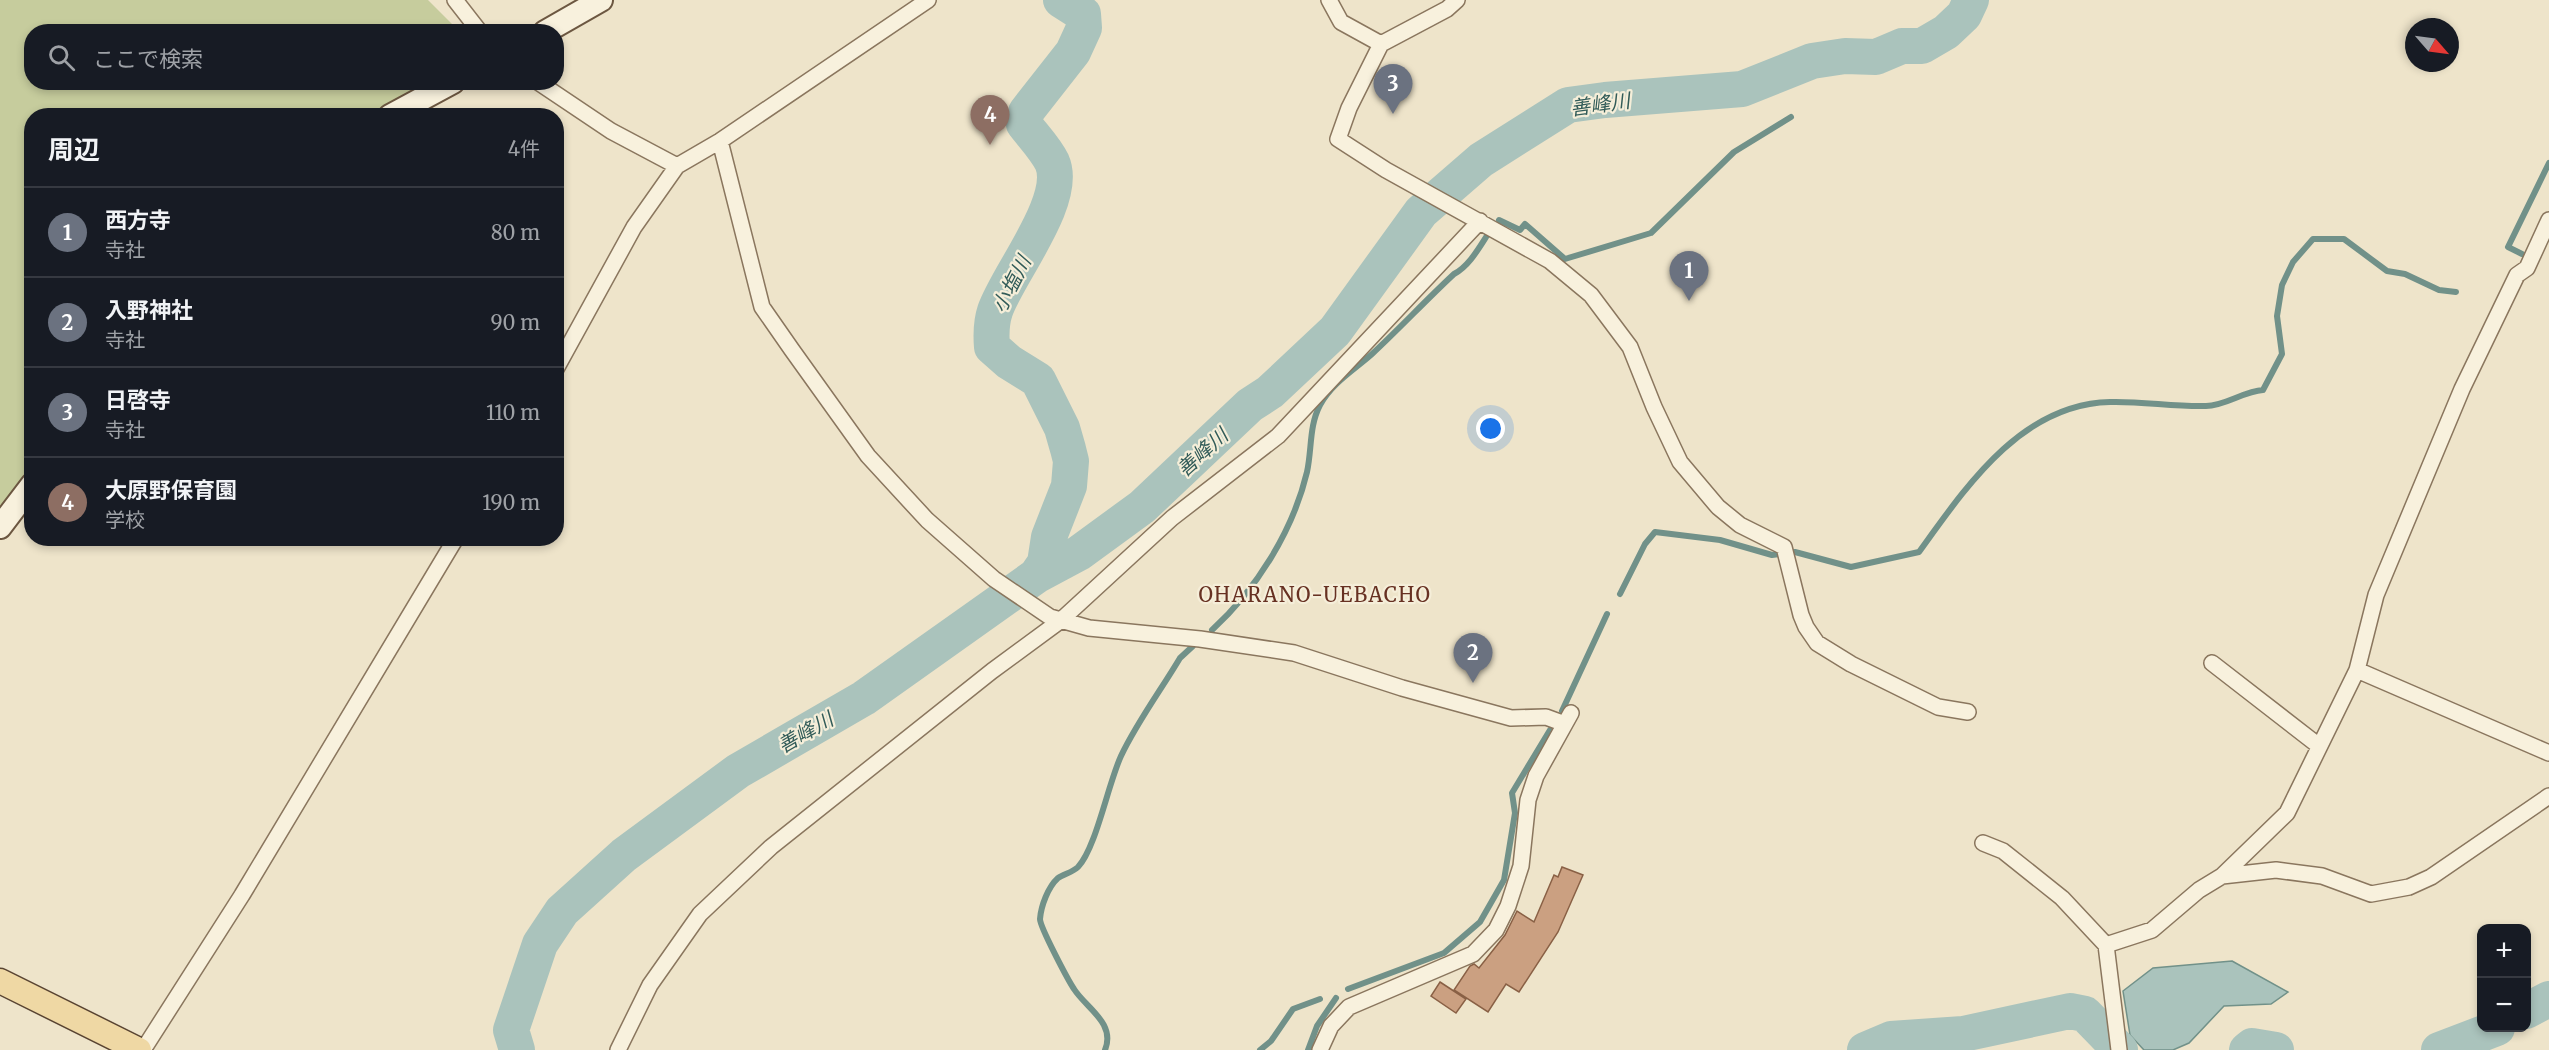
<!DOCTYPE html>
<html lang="ja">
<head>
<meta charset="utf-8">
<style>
  body { margin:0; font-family:Merriweather,"Noto Sans JP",serif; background:#20242c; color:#f1f3f6 }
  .controls { position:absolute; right:18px; bottom:18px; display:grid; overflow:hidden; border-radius:12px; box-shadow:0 3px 9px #0003 }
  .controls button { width:54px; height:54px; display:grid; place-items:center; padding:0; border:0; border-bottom:2px solid #363941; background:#171b24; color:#f1f3f6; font:30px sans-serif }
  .compass { position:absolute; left:2405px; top:18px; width:54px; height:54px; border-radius:50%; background:#171b24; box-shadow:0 3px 9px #0003; rotate:118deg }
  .you { position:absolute; left:1491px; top:429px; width:21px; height:21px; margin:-15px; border:4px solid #fff; border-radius:50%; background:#1a73e8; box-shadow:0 0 0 9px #1a73e833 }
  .badge { display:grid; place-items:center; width:39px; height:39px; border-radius:50%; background:#c99b9d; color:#fff; font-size:20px; font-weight:700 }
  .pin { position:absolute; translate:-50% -50px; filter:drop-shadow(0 2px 3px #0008) }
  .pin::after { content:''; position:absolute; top:32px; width:21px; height:18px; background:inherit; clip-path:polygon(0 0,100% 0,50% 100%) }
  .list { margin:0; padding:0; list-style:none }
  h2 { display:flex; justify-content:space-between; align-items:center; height:78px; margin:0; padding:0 24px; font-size:26px }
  h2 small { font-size:20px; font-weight:400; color:#9ea1a6 }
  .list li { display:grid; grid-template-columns:39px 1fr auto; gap:18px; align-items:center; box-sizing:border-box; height:90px; padding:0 24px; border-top:2px solid #363941 }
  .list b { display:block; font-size:22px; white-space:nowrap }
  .list p { margin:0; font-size:20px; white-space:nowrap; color:#9ea1a6 }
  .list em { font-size:20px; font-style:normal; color:#9ea1a6 }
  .icon { flex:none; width:33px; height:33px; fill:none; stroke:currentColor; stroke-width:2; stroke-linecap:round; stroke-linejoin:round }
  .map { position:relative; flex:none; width:2549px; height:1050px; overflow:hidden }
  .search { position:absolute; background:#171b24; box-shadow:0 3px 9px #0003; left:24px; top:24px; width:540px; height:66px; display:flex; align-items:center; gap:15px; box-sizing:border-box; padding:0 21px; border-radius:24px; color:#9ea1a6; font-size:22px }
  .panel { position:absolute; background:#171b24; box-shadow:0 3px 9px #0003; left:24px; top:108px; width:540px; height:438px; border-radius:24px }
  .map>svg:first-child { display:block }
  .green { fill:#c6cc9d }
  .water { fill:#aac3bc; stroke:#719189; stroke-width:1.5 }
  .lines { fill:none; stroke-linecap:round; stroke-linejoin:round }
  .stream { stroke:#719189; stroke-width:6 }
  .river { stroke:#aac3bc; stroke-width:36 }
  .building { fill:#cba081; stroke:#896045; stroke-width:1.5 }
  .minor-casing { stroke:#8a765e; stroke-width:18 }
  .secondary-casing { stroke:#6c5741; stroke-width:26 }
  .primary-casing { stroke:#594432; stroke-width:27 }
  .minor { stroke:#f8f1dd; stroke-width:15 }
  .secondary { stroke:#f8f1dd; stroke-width:22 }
  .primary { stroke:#efd8a4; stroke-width:24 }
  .labels { text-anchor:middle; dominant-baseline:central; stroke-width:4.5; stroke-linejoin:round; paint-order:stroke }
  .water-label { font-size:20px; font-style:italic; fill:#315b58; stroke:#f5eed9 }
  .neighbourhood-label { font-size:20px; letter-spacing:1.5px; fill:#673122; stroke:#f5eed9 }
</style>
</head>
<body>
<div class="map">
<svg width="2549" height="1050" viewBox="0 0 2549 1050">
  <rect width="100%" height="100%" fill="#eee4ca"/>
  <!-- green -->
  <path class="green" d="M0,0H428L459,31L32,32V82L432,83L370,115L32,116L31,480L0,532Z"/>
  <!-- water -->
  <path class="water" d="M2232,961L2288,992L2271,1004L2224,1006L2189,1043L2173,1050H2144L2130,1035L2123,991L2153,968Z"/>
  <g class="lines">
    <!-- stream -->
    <path class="stream" d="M1499,220L1520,230L1525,224L1565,259L1651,233L1734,152L1791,117
      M2522,254L2508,247L2549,163
      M1620,594L1645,544L1655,532L1720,540L1772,555L1795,552L1851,567L1919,552C1966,487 2021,404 2110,402C2142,401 2174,407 2206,406C2225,406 2244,391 2263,390L2282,354L2277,316L2282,285L2293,262L2313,239H2344L2387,271L2405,274L2439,290L2456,292
      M1212,630C1256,590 1293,531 1307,472C1312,449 1309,426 1320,405C1332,383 1354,370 1372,354C1400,328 1426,300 1454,274C1469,266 1479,248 1488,234
      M1562,711L1607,614
      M1348,989L1444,953L1480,922L1504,880L1515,813L1512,793L1550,730
      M1105,1050C1116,1023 1086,1008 1074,989C1068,980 1040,927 1040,919C1041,906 1048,887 1058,878C1064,874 1073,872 1078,867C1096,848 1108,784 1121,756C1137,722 1161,690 1180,658L1193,646
      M1260,1050L1271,1041L1293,1009L1320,999
      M1308,1050L1317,1026L1336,998"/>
    <!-- river -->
    <path class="river" d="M1036,576L1045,563L1049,537L1069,486L1071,461L1068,449L1062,428L1038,380L1009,362L992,347C991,335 991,323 995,311C1007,275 1069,200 1052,162C1045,148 1033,136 1024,124L1026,112L1073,52L1084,28L1083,14L1061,0
      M2526,1011L2549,999
      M517,1050L511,1030L540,944L562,911L624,855L738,771L864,698L1036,576L1079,553L1142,507L1250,405L1270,392L1335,331L1421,212L1481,160L1568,105L1605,100L1742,89L1812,61L1845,56L1876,57L1902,46H1922L1946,32L1964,15L1971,0
      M1865,1050L1891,1039L1963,1034L2070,1011L2085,1014L2120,1050
      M2247,1050L2252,1046L2276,1050
      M2439,1050L2497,1028"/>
  </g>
  <!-- building -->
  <path class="building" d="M1562,867L1583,875L1558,932L1519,992L1506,984L1488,1012L1454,990L1470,966L1474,964L1479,968L1505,935L1517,911L1534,922L1554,875L1558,877Z
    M1440,982L1466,999L1456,1013L1431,996Z"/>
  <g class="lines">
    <defs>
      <path id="minor" d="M455,0L480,32
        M1329,0L1341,22L1381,44
        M1457,0L1447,9L1381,44L1349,108L1338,139L1386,170L1550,261L1591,295L1630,347L1654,407L1680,462L1718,507L1740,525L1784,547L1801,615L1806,627L1817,643L1851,664L1938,707L1968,712
        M538,82L611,131L677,166
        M720,141L762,307L792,350L868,456L927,520L994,579L1050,617L1089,628L1200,639L1294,653L1402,688L1511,718L1546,717L1565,724
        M556,369L634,227L677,166L720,141L928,0
        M2212,663L2319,746
        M2357,670L2549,753
        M1983,843L2003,851L2062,898L2106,945L2119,1050
        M2222,876L2276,870L2322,876L2371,894L2409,887L2431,877L2549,796
        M2106,945L2152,930L2199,890L2222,876L2287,813L2357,670L2376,595L2462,389L2517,275L2527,268L2549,220
        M143,1050L242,895L456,538
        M618,1050L650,985L700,914L771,847L992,671L1060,621L1172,518L1278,436L1480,221
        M1320,1050L1331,1026L1349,1007L1473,954L1496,930L1508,906L1521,866L1528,800L1536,776L1571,713"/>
      <path id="secondary" d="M545,32L601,0
        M390,116L453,82
        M0,527L32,485"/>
      <path id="primary" d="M0,981L139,1050"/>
    </defs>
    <!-- minor casing -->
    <use href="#minor" class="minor-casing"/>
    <!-- secondary casing -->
    <use href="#secondary" class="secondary-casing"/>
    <!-- primary casing -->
    <use href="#primary" class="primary-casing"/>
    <!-- minor -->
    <use href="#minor" class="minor"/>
    <!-- secondary -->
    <use href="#secondary" class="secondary"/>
    <!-- primary -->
    <use href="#primary" class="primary"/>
  </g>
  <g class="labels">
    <!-- water labels -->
    <g class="water-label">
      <text transform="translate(1600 104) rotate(-8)">善峰川</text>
      <text transform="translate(1011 284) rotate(-63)">小塩川</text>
      <text transform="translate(1202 452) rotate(-42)">善峰川</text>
      <text transform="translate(805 732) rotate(-30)">善峰川</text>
    </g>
    <!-- neighbourhood labels -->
    <g class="neighbourhood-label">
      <text x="1315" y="594">OHARANO-UEBACHO</text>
    </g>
  </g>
</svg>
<div class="controls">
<button>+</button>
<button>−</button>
</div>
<svg class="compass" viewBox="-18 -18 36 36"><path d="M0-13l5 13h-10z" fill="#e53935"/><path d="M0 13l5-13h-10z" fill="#9ea1a6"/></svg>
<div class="you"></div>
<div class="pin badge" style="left:1689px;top:301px;background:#6b7280">1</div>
<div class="pin badge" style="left:1473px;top:683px;background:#6b7280">2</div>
<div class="pin badge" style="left:1393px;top:114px;background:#6b7280">3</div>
<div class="pin badge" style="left:990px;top:145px;background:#8d6e63">4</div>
<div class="search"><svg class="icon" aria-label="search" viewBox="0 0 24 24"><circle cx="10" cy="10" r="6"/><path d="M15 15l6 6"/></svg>ここで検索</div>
<section class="panel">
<h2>周辺<small>4件</small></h2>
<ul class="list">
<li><span class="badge" style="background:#6b7280">1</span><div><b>西方寺</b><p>寺社</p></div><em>80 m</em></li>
<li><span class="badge" style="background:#6b7280">2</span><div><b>入野神社</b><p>寺社</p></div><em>90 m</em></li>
<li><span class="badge" style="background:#6b7280">3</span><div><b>日啓寺</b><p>寺社</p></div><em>110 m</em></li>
<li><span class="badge" style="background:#8d6e63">4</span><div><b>大原野保育園</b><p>学校</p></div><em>190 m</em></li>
</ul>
</section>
</div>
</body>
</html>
